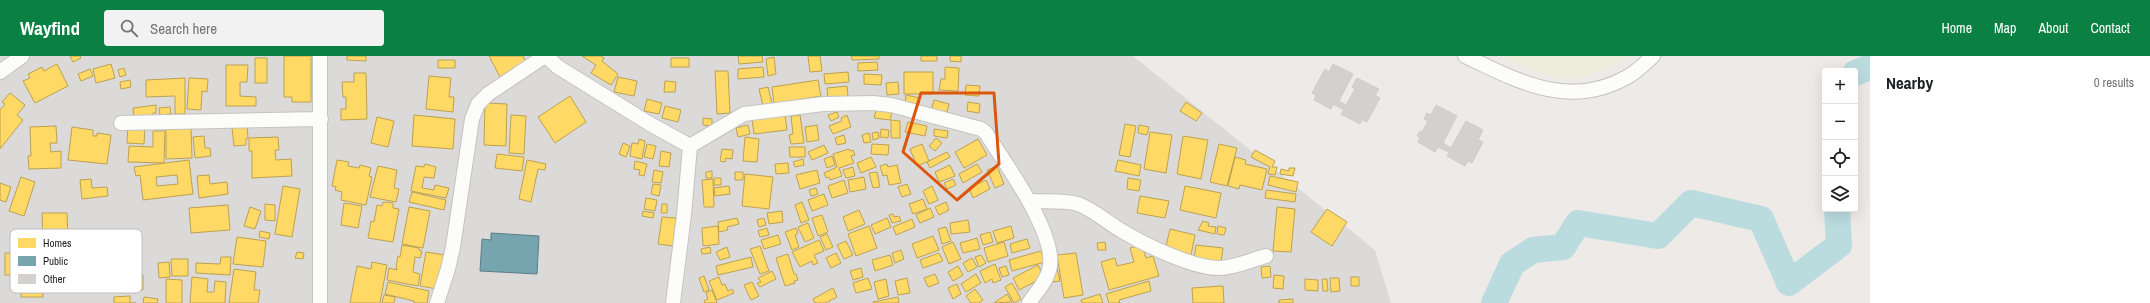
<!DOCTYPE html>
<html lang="en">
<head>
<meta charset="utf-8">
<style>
  body { margin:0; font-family:"Archivo Narrow",sans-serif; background:#f2f2f2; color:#202124 }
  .controls { position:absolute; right:12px; top:12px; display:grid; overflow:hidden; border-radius:4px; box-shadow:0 4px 16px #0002 }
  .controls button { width:36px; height:36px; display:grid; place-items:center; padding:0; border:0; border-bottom:1px solid #e0e0e0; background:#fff; color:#202124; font:20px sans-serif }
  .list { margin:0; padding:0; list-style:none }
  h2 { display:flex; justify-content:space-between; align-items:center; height:52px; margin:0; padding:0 16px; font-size:17px }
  h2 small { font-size:13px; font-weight:400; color:#757577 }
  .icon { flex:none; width:22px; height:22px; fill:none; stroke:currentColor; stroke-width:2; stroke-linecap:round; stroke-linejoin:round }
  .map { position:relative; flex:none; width:1870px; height:247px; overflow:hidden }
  header { display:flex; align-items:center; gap:24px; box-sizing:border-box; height:56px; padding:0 20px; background:#0b8043; color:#fff }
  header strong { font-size:19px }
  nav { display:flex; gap:22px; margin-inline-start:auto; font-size:14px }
  .search { width:280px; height:36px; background:#f2f2f2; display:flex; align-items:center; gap:10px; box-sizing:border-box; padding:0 14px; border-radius:4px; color:#757577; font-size:15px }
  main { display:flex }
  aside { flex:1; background:#fff }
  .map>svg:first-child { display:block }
  .residential { fill:#dcdad9 }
  .farmland { fill:#eeecda }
  .homes { fill:#ffd966; stroke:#bca151; fill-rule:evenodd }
  .public { fill:#76a5af; stroke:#5c7d84 }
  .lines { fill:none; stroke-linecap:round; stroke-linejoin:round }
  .river { stroke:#bbdcdf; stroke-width:26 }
  .building { fill:#d4d0ce; stroke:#d0ccc8 }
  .street-casing { stroke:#c4c3c2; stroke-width:16 }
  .street { stroke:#fcfcfb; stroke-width:14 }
  .marked { fill:none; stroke:#de560d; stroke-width:3; stroke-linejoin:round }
  .key { fill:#fff; stroke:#bcbcbc; stroke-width:1 }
  .key-label { font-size:11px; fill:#1f1f1f }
</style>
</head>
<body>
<header>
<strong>Wayfind</strong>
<div class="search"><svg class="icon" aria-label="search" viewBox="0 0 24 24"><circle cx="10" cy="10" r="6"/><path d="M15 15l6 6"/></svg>Search here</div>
<nav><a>Home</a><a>Map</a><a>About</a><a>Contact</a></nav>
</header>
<main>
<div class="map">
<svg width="1870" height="247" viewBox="0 0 1870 247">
  <rect width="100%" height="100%" fill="#edeae7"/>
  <!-- residential -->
  <path class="residential" d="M0,0H1133L1375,194L1391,247H0Z"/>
  <!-- farmland -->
  <path class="farmland" d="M1501,0H1627L1605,14L1580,21L1564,23L1517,8Z"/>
  <!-- homes -->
  <path class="homes" d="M70,0H80L81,2L73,6Z
    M284,0H311V46H292V41H284Z
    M347,0H366V5L347,4Z
    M489,0H523L525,5L500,21Z
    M582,0H601L604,2L602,5L618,18L611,29L591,17L596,9Z
    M738,0H762L763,6L739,8Z
    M808,0H820L822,15L810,16Z
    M851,0H879V3L852,4Z
    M921,0H937V5H921Z
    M950,0H961V6L950,5Z
    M774,1L776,18L768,20L766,3Z
    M255,2H267V27H255Z
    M671,2H689V11H671Z
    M438,4H455V12H438Z
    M877,6L878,14L858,15V7Z
    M57,8L68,30L35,47L23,25L30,22L28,18L42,11L44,15Z
    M111,8L115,22L96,27L93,13Z
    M226,9H248L247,26H240V40L256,41V50H226Z
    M763,11L764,21L738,23V13Z
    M945,11L959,12L958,35L939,34L941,23H945Z
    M124,12L126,19L120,21L118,14Z
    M90,13L93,20L81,25L78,18Z
    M715,15H728L730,57L717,58Z
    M848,16L849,26L825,28L824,18Z
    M904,16H933V38H904Z
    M354,17H366L367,63L341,64V53H346V41H343L342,26H354Z
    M864,18L882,19L881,29L864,28Z
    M429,20L451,22L449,41H454L453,56L426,53Z
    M618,21L637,25L634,40L614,36Z
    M185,22V58H175V40L146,41V24Z
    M189,22L208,23L207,36L202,35L201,54L187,53Z
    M130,24L131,31L121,33L120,26Z
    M818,24L821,40L774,48L772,31Z
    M665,25L676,26L675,36H664Z
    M898,26L899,38L887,39L886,27Z
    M966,29L980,30L979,40L965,39Z
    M847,30L848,40L828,43L827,32Z
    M768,31L772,48L763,50L759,33Z
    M10,37L25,49L17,59L23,64L0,93V54L5,48L2,46Z
    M906,39L920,42L919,49L905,46Z
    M570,40L586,66L555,87L538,61Z
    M647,43L662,47L659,58L644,55Z
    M934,44L949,48L946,59L931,55Z
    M968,46L980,48L979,57L967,55Z
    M1186,46L1202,57L1196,65L1180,55Z
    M485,47L507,48L506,90L484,89Z
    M156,49V57H153V60L134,63L133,52Z
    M665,50L681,54L678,66L662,62Z
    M170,51L171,58L160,59L159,52Z
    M876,54L892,56L890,64L874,62Z
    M837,56L839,61L831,65L828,59Z
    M414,59L455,63L453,93L412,90Z
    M511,59L526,60L524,98L509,97Z
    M785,59L787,74L754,78L752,63Z
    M800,59L804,87L791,88L789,79L793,78L791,60Z
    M847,59L851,71L833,78L829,70L842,65L841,62Z
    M377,61L394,65L388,91L371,87Z
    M703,62L712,63V70L703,69Z
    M891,64L900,65V82H891Z
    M908,66L927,70L925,80L905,76Z
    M1125,68L1136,70L1130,101L1119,99Z
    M128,69L145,71L144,88L127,87Z
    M748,69L750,78L738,81L736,72Z
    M817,69L819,84L807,86L805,71Z
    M1139,69L1149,71L1147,79L1138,77Z
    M56,70L57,87H50L51,96L61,95V112L29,113L28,100H31L30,71Z
    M247,70L248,82L246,83V89L234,90L232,72Z
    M72,71L93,74V80H97V77L111,79L107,108L68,104Z
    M166,71L191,72L192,102L166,103Z
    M881,73L889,74L888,82L880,81Z
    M934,73L948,75L947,82L934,80Z
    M153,75H165L164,107L128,106L129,90L153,91Z
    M878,76L879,82L873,84L872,77Z
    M1150,76L1172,79L1166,117L1144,113Z
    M869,77L871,86L864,87L862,79Z
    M844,79L846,87L837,89L835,82Z
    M204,80L205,92H210L211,100L195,102L193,81Z
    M1183,80L1208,84L1201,123L1177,118Z
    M278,81L279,94H275L276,104L291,103L292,120L252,122V95H249V82Z
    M745,81L759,83L757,106L743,105Z
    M936,82L942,87L935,95L929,90Z
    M639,83L645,85L642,103L630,100L632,87L638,88Z
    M978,83L987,99L964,112L955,96Z
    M623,87L630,90L626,101L619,98Z
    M647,88L656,90L653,103L644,101Z
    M872,88L889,89L888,99L871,98Z
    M922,88L929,105L917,110L910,93Z
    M1219,88L1237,92L1227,130L1210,126Z
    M824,89L828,97L812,104L808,96Z
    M789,91H805V101H790Z
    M722,93L733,94L732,103L726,102L725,106L720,105Z
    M849,93L850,95L853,94L855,99L851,100L854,107L839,112L842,120L830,124L829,121L826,122L824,117L837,111L833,98Z
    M1255,94L1275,105L1272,111H1277L1275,119L1268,118L1270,111L1251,101Z
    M661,95L671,97L669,111L659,110Z
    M947,96L950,101L930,112L927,106Z
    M497,98L524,101L522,115L495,112Z
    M832,100L835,109L827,112L824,103Z
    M871,101L876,111L861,117L857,107Z
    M1235,101L1246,104L1245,108L1267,113L1262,134L1240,129L1239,133L1228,130Z
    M803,103L804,109L795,111L793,106Z
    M189,104L193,138L143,144L140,119L136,120L134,111ZM177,119L178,128L157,130L156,121Z
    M337,104L349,106L348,110L359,112L360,109L371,112L369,120L372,121L366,149L341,144L342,136L335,134L336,131L332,130Z
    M527,104L546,108L545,114L538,113L531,146L519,143Z
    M1118,104L1141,109L1139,120L1115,115Z
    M635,105L647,108L644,120L639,119L640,114L634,113Z
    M788,107L789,117L776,118L775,108Z
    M425,108L436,111L434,122L424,121L422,132L434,134L435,129L449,132L446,142L411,135L416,110L424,111Z
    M887,108L888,111L897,109L901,127L889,129L887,119L883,120L880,110Z
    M977,108L982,116L963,127L959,118Z
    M950,109L955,120L939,126L935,116Z
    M378,110L397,114L394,132L399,133L396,146L370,141Z
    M997,110L1004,128L995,132L987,114Z
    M853,111L855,120L846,122L843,114Z
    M1289,112H1295L1293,120L1280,118L1281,113L1289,115Z
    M654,114L663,116L661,127L652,126Z
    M817,114L820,127L800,133L796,119Z
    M712,115V122H706V116Z
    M735,116H743V124H735Z
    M877,116L880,131L873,132L869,117Z
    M745,118L773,121L769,153L742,150Z
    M209,119L210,128L227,126L228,138L199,142L197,120Z
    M1270,120L1298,126L1296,136L1268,129Z
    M21,121L35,126L24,160L9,155Z
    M864,121L866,133L850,136L848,124Z
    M714,122H721V129H714Z
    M1128,122L1141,124L1139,135L1127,133Z
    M91,123L92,132L107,131L108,140L82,143L80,124Z
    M713,123L714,151H704L702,124Z
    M953,123L956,129L947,133L944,127Z
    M844,124L848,137L832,142L828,130Z
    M986,124L990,133L973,142L969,132Z
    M0,127L11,131L6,146L0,144Z
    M653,128L661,129L659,140L651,138Z
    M907,128L911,138L902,141L898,131Z
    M283,130L300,133L292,181L275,178Z
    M729,130L730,138L715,140L714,132Z
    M932,130L938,144L929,148L923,135Z
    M1185,130L1221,137L1216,162L1180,154Z
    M816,132L818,138L811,140L809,134Z
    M1266,134L1296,138L1295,146L1265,142Z
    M412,136L446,144L444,154L409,146Z
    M824,138L828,149L812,155L808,144Z
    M1140,140L1169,145L1165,162L1137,157Z
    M646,142L657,144L655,155L644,153Z
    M923,143L927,153L913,158L909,148Z
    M383,146L393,147V152L399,153L393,186L368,182L371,165L374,166L377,149L382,150Z
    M802,146L809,164L801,167L795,149Z
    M946,146L949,154L939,159L935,151Z
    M344,147L362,150L358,172L341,169Z
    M265,148L275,149V165L265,164Z
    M662,148H667V157H661Z
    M228,149L230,174L191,177L189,152Z
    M250,151L261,155L255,173L244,170Z
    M409,151L430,155L423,192L402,188Z
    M1277,151L1295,153L1291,196L1273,195Z
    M930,152L934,161L920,167L916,159Z
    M1327,153L1347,166L1332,190L1311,176Z
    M859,154L865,168L848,175L843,161Z
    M643,155L654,157L653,162L642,160Z
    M782,155L783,166L769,168L767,157Z
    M42,157H67L68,185L43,186Z
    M893,158L894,161L899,160L901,165L892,167L889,159Z
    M822,159L828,176L818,180L812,162Z
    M662,161L676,162L673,190L658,188Z
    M737,162L739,168L727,171L728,174L719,176L718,166Z
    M764,162L766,169L759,171L757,164Z
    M887,162L891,171L875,178L871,169Z
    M912,163L915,171L896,179L893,171Z
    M968,164L970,176L951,178L950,167Z
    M1203,165L1209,167L1208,170L1216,171L1215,178L1198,174Z
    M808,167L814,182L805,186L798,171Z
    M718,170L719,188L703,190L702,172Z
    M869,170L877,192L856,200L848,178Z
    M1011,170L1014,182L997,187L993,175Z
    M1218,170L1226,172L1224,179L1217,178Z
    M946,171L951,185L942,188L938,173Z
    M767,172L769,179L760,181L758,175Z
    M796,172L798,177L795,179L799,191L792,194L785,176Z
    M1170,173L1195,179L1191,199L1165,194Z
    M260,175L270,177L269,183L259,181Z
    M990,176L993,186L983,189L980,179Z
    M827,178L833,191L826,194L820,181Z
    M778,179L781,188L764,193L761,184Z
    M933,180L939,194L917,202L912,188Z
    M237,181L266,185L263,211L233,208Z
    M977,182L980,193L963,197L960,187Z
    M1027,183L1030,192L1012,197L1010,188Z
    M819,184L824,195L814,199L818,207L813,209L812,205L800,211L792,196Z
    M846,185L853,199L844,203L837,189Z
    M953,186L961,203L949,208L942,191Z
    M1004,186L1008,200L988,206L984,192Z
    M1105,186L1106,194H1098L1097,187Z
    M133,188V191H139L140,205L135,206L136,220L143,219V234L119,236L117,189Z
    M402,189L419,192V194L422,195L420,202L415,201L413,216L420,218L418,230L387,224L389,212L397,214L396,211L398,200L400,201Z
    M1142,189L1146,202L1153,200L1159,220L1109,234L1101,206L1115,202L1117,210L1134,206L1130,192Z
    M1196,189L1223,192L1221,206L1194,203Z
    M760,190L769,215L760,218L750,193Z
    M710,191L711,197L702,198L701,193Z
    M727,191L730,201L720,204L716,196Z
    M901,194L904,203L895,207L892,197Z
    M1041,195L1045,206L1012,215L1009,204Z
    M297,196L304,197L303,203L295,202Z
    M426,196L445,199L438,233L420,230Z
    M5,197L43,198V241H21L22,215H19V219H5Z
    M836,197L841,207L831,212L826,202Z
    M939,197L943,205L923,212L920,204Z
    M1076,197L1083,239L1064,242L1057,199Z
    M788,198L794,218H796L798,224L794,225L795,227L785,230L776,202Z
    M890,199L893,209L875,215L872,204Z
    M981,199L986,207L979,211L975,201Z
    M221,201H231L230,219L196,217V207L220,208Z
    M751,201L753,211L718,219L716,210Z
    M972,202L977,211L968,216L963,207Z
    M171,203H188V220H172Z
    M169,206L170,221L159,222L158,207Z
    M372,206L387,209L380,247H350L357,210L371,213Z
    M995,208L1001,224L993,227L992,223L985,227L980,215Z
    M1038,209L1044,221L1019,234L1013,222Z
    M958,210L963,219L953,225L948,216Z
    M1006,210L1009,219L1002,221L999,212Z
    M1270,210L1271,221L1262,222L1261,211Z
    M861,212L863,221L853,224L850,215Z
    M1057,212L1060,225L1053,226L1051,214Z
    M234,213L256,216L254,234H260L258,247H229Z
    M772,215L776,223L760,231L757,227L761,226L758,222Z
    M935,218L939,227L928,231L924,222Z
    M976,218L981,227L966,236L961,228Z
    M1274,219L1284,220L1283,233L1273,232Z
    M704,220L709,234L704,236L699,222Z
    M192,221L208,223L207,236H214L215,225L226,226L225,247H190Z
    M719,221L722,229L725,228L728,235L732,233L734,237L717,244L709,225Z
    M1351,221H1359V230H1351Z
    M868,222L872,233L856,237L853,227Z
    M907,222L910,237L898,239L895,225Z
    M1330,222H1339L1340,235L1331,236Z
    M166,223L182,224V247H166Z
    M886,223L889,240L878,243L874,226Z
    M1305,223L1318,224V235L1305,234Z
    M1322,223H1327L1328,235H1323Z
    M1149,225L1151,235L1119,244L1120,247H1109L1106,238Z
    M388,226L429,235L427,247H414V245L385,238Z
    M752,226L759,240L751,244L744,229Z
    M1012,227L1021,243L1014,247L1005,231Z
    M957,228L961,238L953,243L948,232Z
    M1223,230L1224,247H1193L1192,232Z
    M833,232L837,241L825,247H815L813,243Z
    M975,233L983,244L979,247H971L966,240Z
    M712,234L717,247H705L704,245L708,243L706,237Z
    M1007,238L1012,246L994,247Z
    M1100,238L1103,247H1082L1081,244Z
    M384,239L395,241L394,247H382Z
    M130,240V247H136H114V241Z
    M144,241L158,243L157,247H143Z
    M898,241L899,247H873V246Z
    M1293,243V247H1279V244Z"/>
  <!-- public -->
  <path class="public" d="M491,177L539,180L537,218L480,215L482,183L491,184Z"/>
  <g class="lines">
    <!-- river -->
    <path class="river" d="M1855,17L1870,11
      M1494,247L1512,208L1533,194L1563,191L1578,167L1658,180L1691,147L1761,163L1789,227L1839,189L1837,153"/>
  </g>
  <!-- building -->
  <path class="building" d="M1333,8L1353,18L1339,45L1346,49L1355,33L1352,31L1357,22L1379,33L1375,39L1380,42L1367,66L1362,64L1360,68L1341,58L1344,54L1333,48L1331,53L1314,44L1316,39L1312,37L1325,13L1329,16Z
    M1436,49L1457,60L1443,87L1451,92L1466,65L1483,74L1478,84L1483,86L1472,107L1468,105L1465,110L1447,100L1449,96L1438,91L1435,96L1418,86L1420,81L1417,80L1420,75L1422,76L1428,65L1424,63L1427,57L1431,59Z"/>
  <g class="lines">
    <defs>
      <path id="street" d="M320,0V247
        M546,0L558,11L650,68L690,90
        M1465,0C1518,25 1569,54 1627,21C1637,16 1645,7 1653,0
        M0,16L22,0
        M121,67L321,63
        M690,90L744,58L823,48L873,47L891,49L981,73L986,77C1005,107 1055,175 1050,210C1048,224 1037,235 1029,247
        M1029,145C1045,146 1063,144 1078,148C1094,154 1108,167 1122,175C1145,189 1193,212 1219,212C1234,212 1251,204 1266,200
        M437,247L448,213L453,191L472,63L478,48L488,38L545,0
        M673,247L684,159L690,90"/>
    </defs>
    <!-- street casing -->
    <use href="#street" class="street-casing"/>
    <!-- street -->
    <use href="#street" class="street"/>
  </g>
  <!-- marked area -->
  <path class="marked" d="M921,37H994L999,108L957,144L903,96Z"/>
  <!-- legend -->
  <rect x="10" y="173" width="132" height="64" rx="6" class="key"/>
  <rect x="18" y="182" width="18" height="10" fill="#ffd966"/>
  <rect x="18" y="200" width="18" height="10" fill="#76a5af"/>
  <rect x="18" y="218" width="18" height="10" fill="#d4d0ce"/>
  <g class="key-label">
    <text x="43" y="191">Homes</text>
    <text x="43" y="209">Public</text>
    <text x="43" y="227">Other</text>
  </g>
</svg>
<div class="controls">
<button>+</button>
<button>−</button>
<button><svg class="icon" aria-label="locate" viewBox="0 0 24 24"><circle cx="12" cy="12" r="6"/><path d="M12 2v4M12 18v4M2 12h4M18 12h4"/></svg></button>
<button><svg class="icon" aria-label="layers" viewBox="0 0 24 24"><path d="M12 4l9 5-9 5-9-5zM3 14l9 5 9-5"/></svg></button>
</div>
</div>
<aside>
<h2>Nearby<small>0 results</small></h2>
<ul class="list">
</ul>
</aside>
</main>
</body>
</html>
